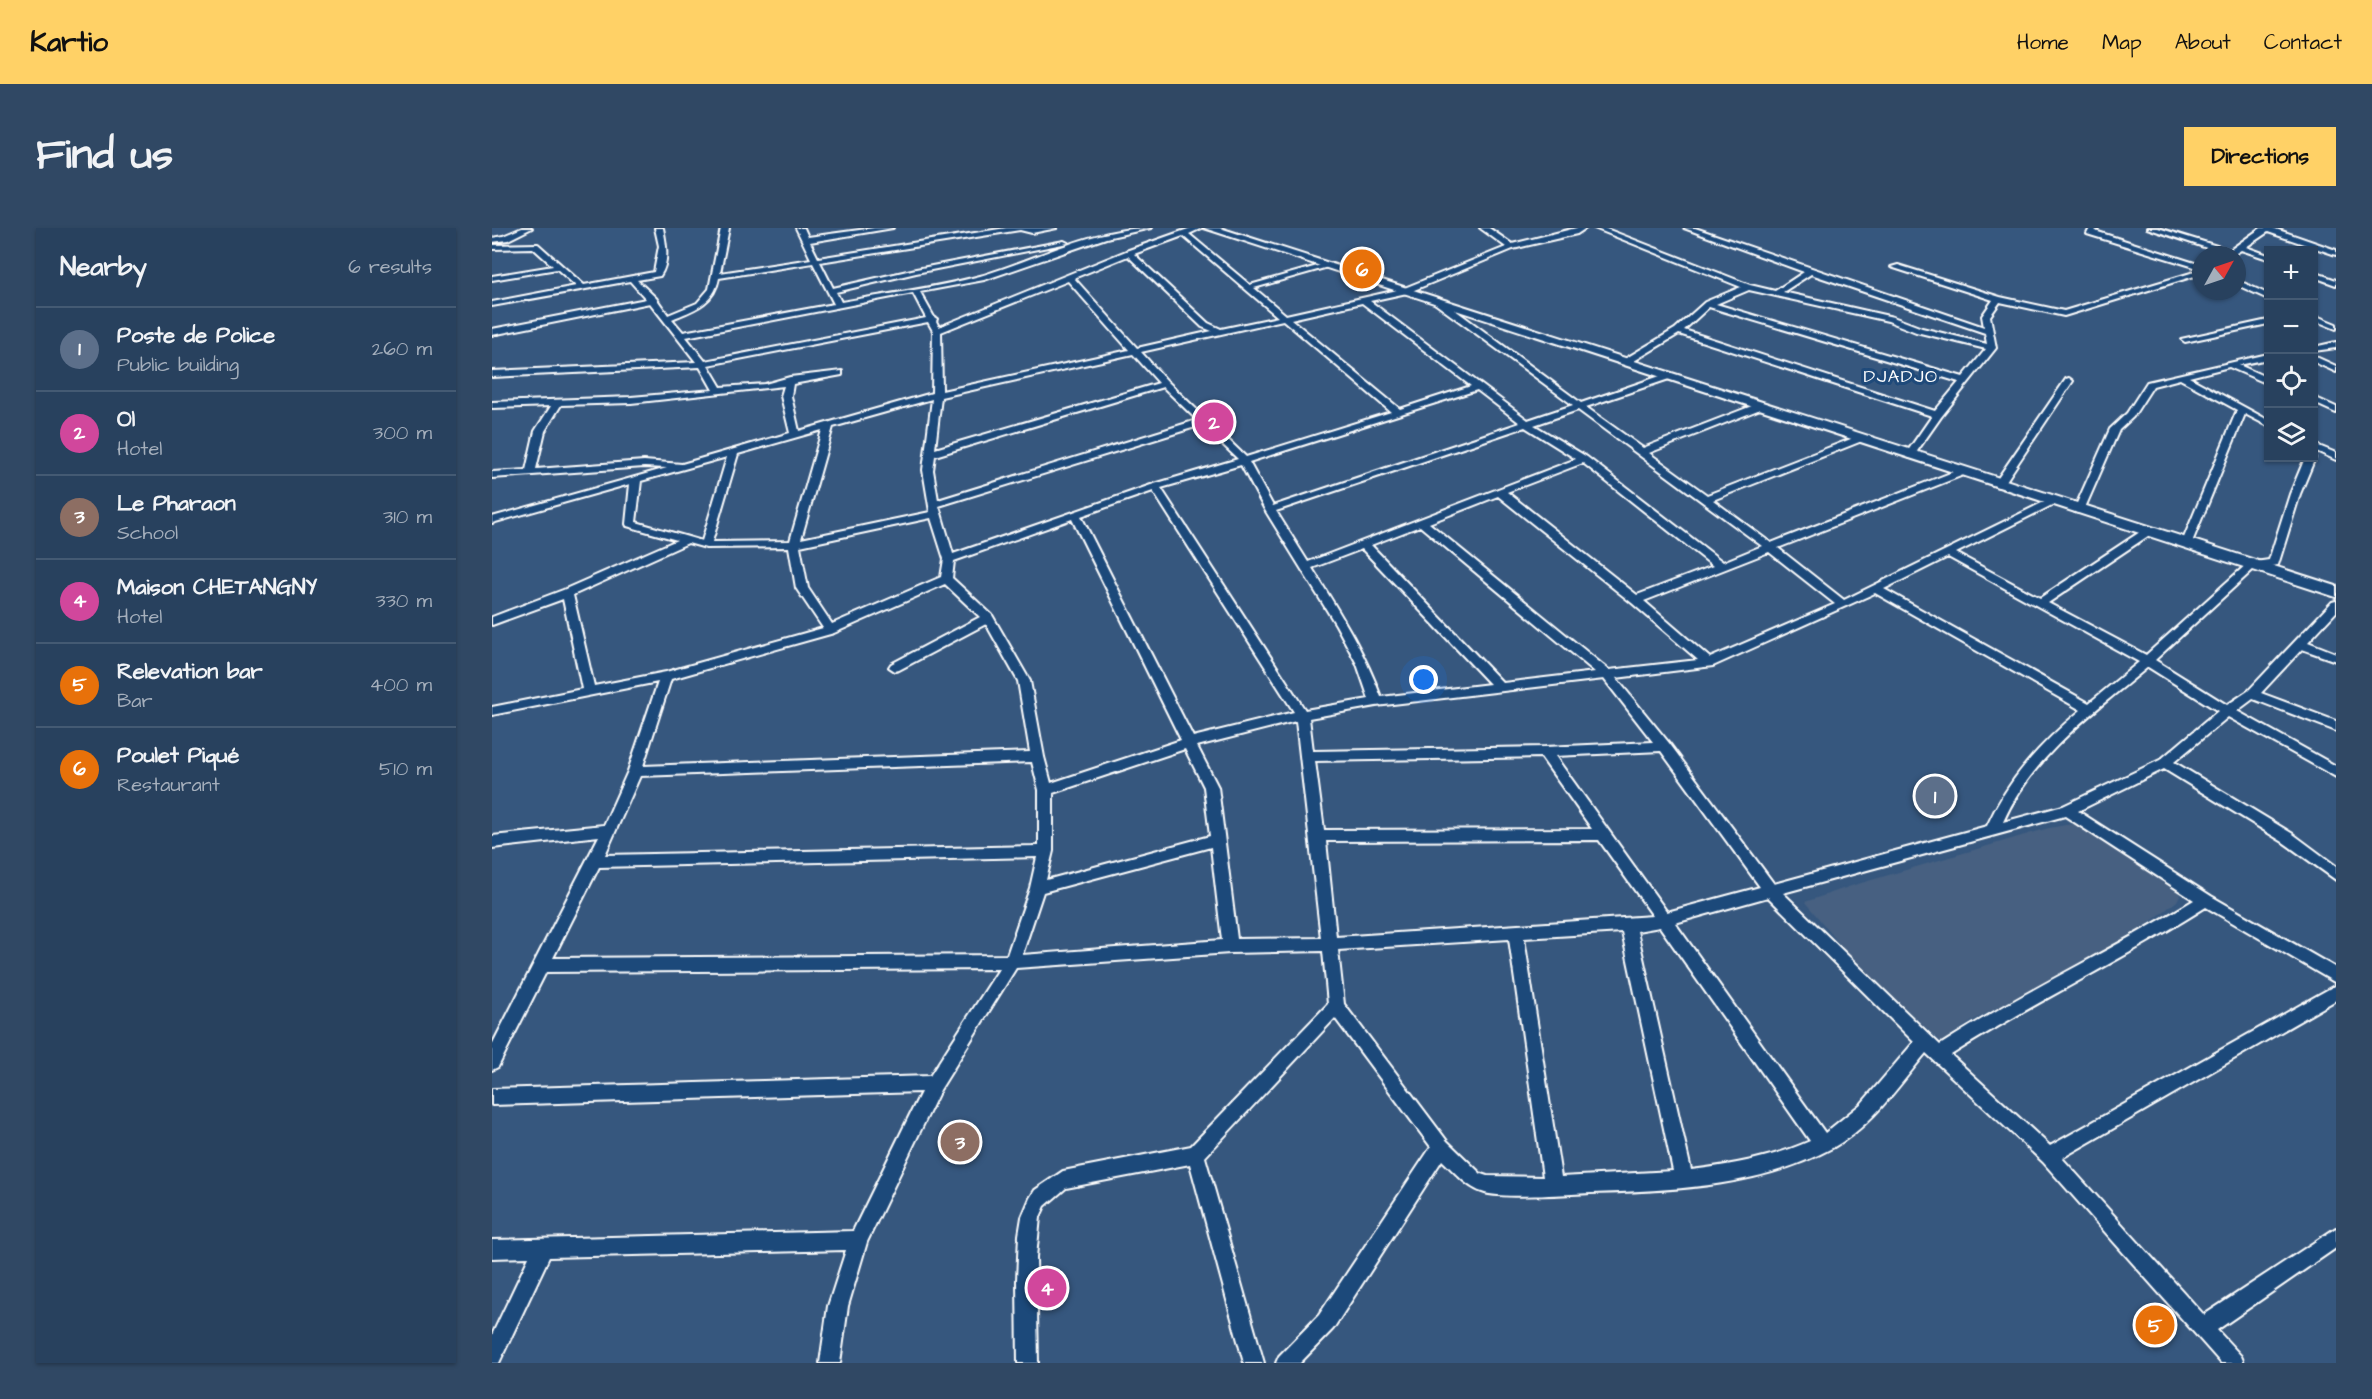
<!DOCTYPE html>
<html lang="en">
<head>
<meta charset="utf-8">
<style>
  body { margin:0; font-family:"Architects Daughter",sans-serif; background:#304864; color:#f1f3f6 }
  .controls { position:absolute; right:18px; top:18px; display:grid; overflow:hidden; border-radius:0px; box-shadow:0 2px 4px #0004 }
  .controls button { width:54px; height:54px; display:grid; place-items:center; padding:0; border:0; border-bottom:2px solid #445a73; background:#28415e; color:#f1f3f6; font:30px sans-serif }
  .compass { position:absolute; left:1700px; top:18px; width:54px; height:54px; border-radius:50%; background:#28415e; box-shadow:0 2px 4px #0004; rotate:50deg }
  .you { position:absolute; left:932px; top:452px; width:21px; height:21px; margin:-15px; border:4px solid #fff; border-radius:50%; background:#1a73e8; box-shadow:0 0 0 9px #1a73e833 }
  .badge { display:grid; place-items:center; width:39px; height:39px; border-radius:50%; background:#ffd166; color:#fff; font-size:20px; font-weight:700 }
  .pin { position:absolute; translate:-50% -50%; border:3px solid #fff; box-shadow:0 2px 6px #0006 }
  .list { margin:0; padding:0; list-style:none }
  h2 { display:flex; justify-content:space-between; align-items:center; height:78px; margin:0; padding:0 24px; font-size:26px }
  h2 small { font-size:20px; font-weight:400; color:#a5afbc }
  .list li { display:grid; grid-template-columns:39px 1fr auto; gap:18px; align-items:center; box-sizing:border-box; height:84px; padding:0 24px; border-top:2px solid #445a73 }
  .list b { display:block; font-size:22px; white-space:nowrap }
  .list p { margin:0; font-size:20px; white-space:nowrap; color:#a5afbc }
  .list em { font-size:20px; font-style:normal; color:#a5afbc }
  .icon { flex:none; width:33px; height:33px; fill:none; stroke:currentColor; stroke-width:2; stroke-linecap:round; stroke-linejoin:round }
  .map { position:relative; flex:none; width:1844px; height:1135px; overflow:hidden; border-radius:0px }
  header { display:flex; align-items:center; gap:36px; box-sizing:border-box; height:84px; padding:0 30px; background:#ffd166; color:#111 }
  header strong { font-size:28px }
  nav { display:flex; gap:33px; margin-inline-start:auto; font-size:21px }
  .intro { display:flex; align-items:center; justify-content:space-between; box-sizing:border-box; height:144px; padding:0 36px }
  h1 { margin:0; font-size:42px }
  .button { padding:15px 27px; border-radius:0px; background:#ffd166; color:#111; font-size:21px; font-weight:700 }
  main { display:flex; gap:36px; padding:0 36px }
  aside { flex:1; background:#28415e; border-radius:0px; box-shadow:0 2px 4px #0004 }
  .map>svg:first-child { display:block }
  .built { fill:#466081 }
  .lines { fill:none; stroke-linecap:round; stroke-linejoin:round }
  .street-casing { stroke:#fff; stroke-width:4 }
  .secondary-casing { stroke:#fff; stroke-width:4 }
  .street { fill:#1f4a7a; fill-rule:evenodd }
  .secondary { fill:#1f4a7a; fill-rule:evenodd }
  .labels { text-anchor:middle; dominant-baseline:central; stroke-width:6; stroke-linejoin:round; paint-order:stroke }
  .far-neighbourhood-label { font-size:18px; letter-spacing:1.5px; fill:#fff; stroke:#1f4a7a }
</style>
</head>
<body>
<header>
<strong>Kartio</strong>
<nav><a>Home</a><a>Map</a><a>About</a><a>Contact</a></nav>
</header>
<div class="intro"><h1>Find us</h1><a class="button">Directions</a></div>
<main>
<aside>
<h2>Nearby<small>6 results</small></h2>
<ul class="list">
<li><span class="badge" style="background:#5c6f8a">1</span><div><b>Poste de Police</b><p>Public building</p></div><em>260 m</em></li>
<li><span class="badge" style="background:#d1479c">2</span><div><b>Ol</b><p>Hotel</p></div><em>300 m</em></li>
<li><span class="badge" style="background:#8d6e63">3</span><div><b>Le Pharaon</b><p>School</p></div><em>310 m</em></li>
<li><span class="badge" style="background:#d1479c">4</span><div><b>Maison CHETANGNY</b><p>Hotel</p></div><em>330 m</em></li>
<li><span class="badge" style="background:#e8710a">5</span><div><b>Relevation bar</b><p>Bar</p></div><em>400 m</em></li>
<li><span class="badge" style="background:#e8710a">6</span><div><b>Poulet Piqué</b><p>Restaurant</p></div><em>510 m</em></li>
</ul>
</aside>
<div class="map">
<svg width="1844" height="1135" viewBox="0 0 1844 1135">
  <rect width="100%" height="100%" fill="#36577e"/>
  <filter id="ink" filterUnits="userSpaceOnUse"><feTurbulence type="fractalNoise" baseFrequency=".0167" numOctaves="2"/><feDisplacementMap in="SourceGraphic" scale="12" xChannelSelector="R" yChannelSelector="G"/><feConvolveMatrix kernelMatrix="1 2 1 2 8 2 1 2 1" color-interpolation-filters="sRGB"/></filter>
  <g filter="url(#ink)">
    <!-- built -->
    <path class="built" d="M1585,595L1685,663L1688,667L1685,673L1656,696L1586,737L1482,792L1449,814L1354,724L1313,674L1359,658L1557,600Z"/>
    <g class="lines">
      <defs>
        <path id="street" d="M30,0H40L16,12L0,14V10L11,8Z
          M163,0H171C174,15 178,34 168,48L145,52L164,70L176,87L205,75L217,61L229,0H237L228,45L319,31L304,0H312L316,9L382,0H401L318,14L326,30L514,0H565L540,5L528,2L328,34L341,60L424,41L572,13L576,15L424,45L344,64L349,74C395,66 443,60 488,48C544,32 599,0 659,0L614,10L492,52L428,64L442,89L445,91L444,93L447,99L634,23L699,0H710L697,6L758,57L836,35V39L762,60L794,87L910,61L1014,19L988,0H997L1020,16L1084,0H1094L1085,6L1021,21L915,65L878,73L1036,192L1081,177L941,74V70H947L1089,175L1174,146H1180V150L1094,179L1151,220L1265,176H1271V180L1157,225L1215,267L1364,209H1370V213L1221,272L1279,315L1466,242H1474V246L1286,320L1352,372L1560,270L1564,271V275L1464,325L1548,370L1651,302H1659V306L1556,375L1654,427L1756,335L1777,332L1798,266L1813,230L1822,228L1823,230L1808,266L1786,337L1763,340L1663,432L1735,477L1756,463L1840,374L1844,373V384L1816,414L1844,425V433L1810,421L1769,465L1844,493V503L1761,471L1745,483L1844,538V549L1736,489L1682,534L1801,606L1844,638V652L1791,614L1672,541L1586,583L1719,668L1844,740V755L1714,679C1631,732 1542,774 1459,827L1558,918L1844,757V772L1570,930L1712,1087L1844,1000V1020L1725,1102L1749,1128L1752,1135H1729L1551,934L1434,825C1406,858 1380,898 1342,919C1262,963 1168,962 1080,966C1060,967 1010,970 993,965C975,960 964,945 950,932L841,1101L808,1135H784L787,1128L827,1087L939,919L843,790L713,929L772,1135H752L698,936L574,960L553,978L548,989L544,1029L546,1135H526L525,1052L527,1007L530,989L538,970L543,962L571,943L699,918L836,776L831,723L738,725L524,740L448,862L375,1014L356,1078L348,1135H328L336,1078L354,1022L57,1029L7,1135H0V1107L37,1029L0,1030V1012L361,1003L429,864L0,877V861L438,848L507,741L54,744L6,839L0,842V817L107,608L0,620V608L112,597L136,543L166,454L0,487V479L90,461L71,371L0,397V389L71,362L185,312L135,298L134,296L138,256L0,295V289L175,240L152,239L0,250V244L34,242L43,203L59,178L0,180V174L139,169L221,162L208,139L0,149V143L204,134L158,75L0,107V101L154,71L138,53L0,78V74L84,58L65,41L0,52V48L61,38L41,20L0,21V17L46,16L92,57L162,44L167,18ZM691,8L786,89L729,101L716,95L642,26ZM636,28L710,99L720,103L645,120L582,50ZM321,35L342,76L191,104L180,91C202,82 222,76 227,50ZM576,53L637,122L450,163L449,104ZM421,65L434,90L213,133L194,109ZM870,75L979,158L908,181L799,91ZM791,92L899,184L754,229L676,154L649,124ZM436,94L441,103L440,165L307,203L299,168L301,156L350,147V143L298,149L273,156L229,159L216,137ZM641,126L667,155L443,221L449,169ZM292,158L289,168L298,205L190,236L152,233L44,241L53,203L69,177L139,175ZM671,159L705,192L446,272L441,242L443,228ZM985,162L1028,195L781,278L757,234ZM440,171L431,242L438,284L309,311L341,199ZM1086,182L1270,318L1231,334L1095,229L1042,197ZM710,197L746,231L659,257L461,326L447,278ZM1033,199L1084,231L816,334L784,283ZM330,202L298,313L220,314L246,226ZM235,229L210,313L144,294L149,253ZM1091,235L1221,338L1145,367L1015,264ZM749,237L773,282L844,397L865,436L877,471L813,482L669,260ZM661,263L802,484L701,509L589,288ZM1006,268L1140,375L1206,432L1117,442L937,295ZM439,290L452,331L449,349L340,396L316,360L308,318ZM580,291L689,512L559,555L552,529L538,453L500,387L460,350L462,333ZM928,298L1103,444L1011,455L879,317ZM196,315L214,320L297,319L304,360L331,400L174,444L102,458L81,367ZM870,321L998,456L889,469C872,422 846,382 820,340ZM1277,324L1343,376L1218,430L1152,373ZM1456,329L1647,434L1597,475L1392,361ZM453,356L488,389L399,436L397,439L403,443L407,442L494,396L526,453L538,524L151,538L179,451L342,405ZM1383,365L1589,482C1549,515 1516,551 1495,598L1282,656L1177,515L1124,450L1221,438ZM1656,439L1726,483L1668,532L1571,578L1511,594C1540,528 1602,484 1656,439ZM1112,451L1161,514L1053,519L821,523L817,490L884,478ZM804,493L829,710L745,711L726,559L705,518ZM693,521L712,559L718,608L554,652L561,623V565ZM1169,523L1268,659L1175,684L1063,528ZM1049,529L1100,601L832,602L823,533ZM540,534L547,562V618L113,627L148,548ZM1573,588L1702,672C1619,723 1530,764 1448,817L1291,665ZM1107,612L1161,688L844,709L834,613ZM719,619L730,712L530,727L551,664ZM545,629L538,660L515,727L61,730L107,639ZM1276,669L1422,814L1370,875L1333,905L1183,695ZM1168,699L1318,913C1280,930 1240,937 1199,942L1145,703ZM1130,704L1181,943L1069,949L1032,710ZM1017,711L1051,949L995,948L989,946L955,913L852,776L846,722Z
          M1102,0H1112L1258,57L1283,63L1312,44L1192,0H1203L1492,99L1490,88L1501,72L1399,39L1406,37L1508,69L1572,83L1709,42V46L1572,88L1508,74L1498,88L1504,120L1449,189L1421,229L1418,230L1413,227L1440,188L1187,106L1137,136H1131V132L1183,101L1213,74L1249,59ZM1319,46L1493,105L1495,116L1430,100L1401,89L1291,64ZM1257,62L1396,93L1424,104L1494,121L1471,149L1224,76ZM1217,79L1467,154L1443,183L1192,102Z
          M1598,0H1606L1603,3L1709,37V41L1595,6Z
          M1655,0H1666L1738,22L1769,0H1781L1844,22V27L1776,4L1754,19L1776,27V31L1749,22L1741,27H1732L1733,26Z
          M1822,44L1844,52V57L1822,49Z
          M1745,52L1776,66V71L1745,57Z
          M1822,87L1844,96V101L1822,92Z
          M1776,92V96L1693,114L1689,111Z
          M1844,114V120L1822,123V119Z
          M1776,126V131L1747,137L1776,150V156L1737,139L1697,149L1776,192V198L1753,186L1698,319L1694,320L1689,317L1745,182L1688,151L1661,158L1641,189L1627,202L1592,282L1587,285L1583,284L1582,282L1618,201L1635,185L1655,154Z
          M1822,128L1844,138V144L1822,134Z
          M1577,150L1581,153L1512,256L1507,259L1503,258L1502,256L1574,151Z
          M1822,169L1844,179V185L1822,175Z
          M1822,216L1844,225V232L1822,222Z"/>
        <path id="secondary" d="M712,0H728L1844,358V369Z"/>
      </defs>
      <!-- street casing -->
      <use href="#street" class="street-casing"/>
      <!-- secondary casing -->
      <use href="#secondary" class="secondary-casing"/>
      <!-- street -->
      <use href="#street" class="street"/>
      <!-- secondary -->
      <use href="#secondary" class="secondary"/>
    </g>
  </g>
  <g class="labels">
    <!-- far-neighbourhood labels -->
    <g class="far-neighbourhood-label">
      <text x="1409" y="148">DJADJO</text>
    </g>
  </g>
</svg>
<div class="controls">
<button>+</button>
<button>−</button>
<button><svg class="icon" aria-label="locate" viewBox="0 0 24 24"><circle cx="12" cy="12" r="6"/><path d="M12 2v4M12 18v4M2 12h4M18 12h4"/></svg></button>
<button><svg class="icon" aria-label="layers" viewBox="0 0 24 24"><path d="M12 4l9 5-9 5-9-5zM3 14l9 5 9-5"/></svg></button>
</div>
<svg class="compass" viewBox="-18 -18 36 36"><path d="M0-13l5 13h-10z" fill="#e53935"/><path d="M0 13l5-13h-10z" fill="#a5afbc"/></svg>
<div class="you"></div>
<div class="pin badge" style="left:1443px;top:568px;background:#5c6f8a">1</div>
<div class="pin badge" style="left:722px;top:194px;background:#d1479c">2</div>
<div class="pin badge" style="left:468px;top:914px;background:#8d6e63">3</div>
<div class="pin badge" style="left:555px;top:1060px;background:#d1479c">4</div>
<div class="pin badge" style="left:1663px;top:1097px;background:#e8710a">5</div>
<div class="pin badge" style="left:870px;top:41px;background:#e8710a">6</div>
</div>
</main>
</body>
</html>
